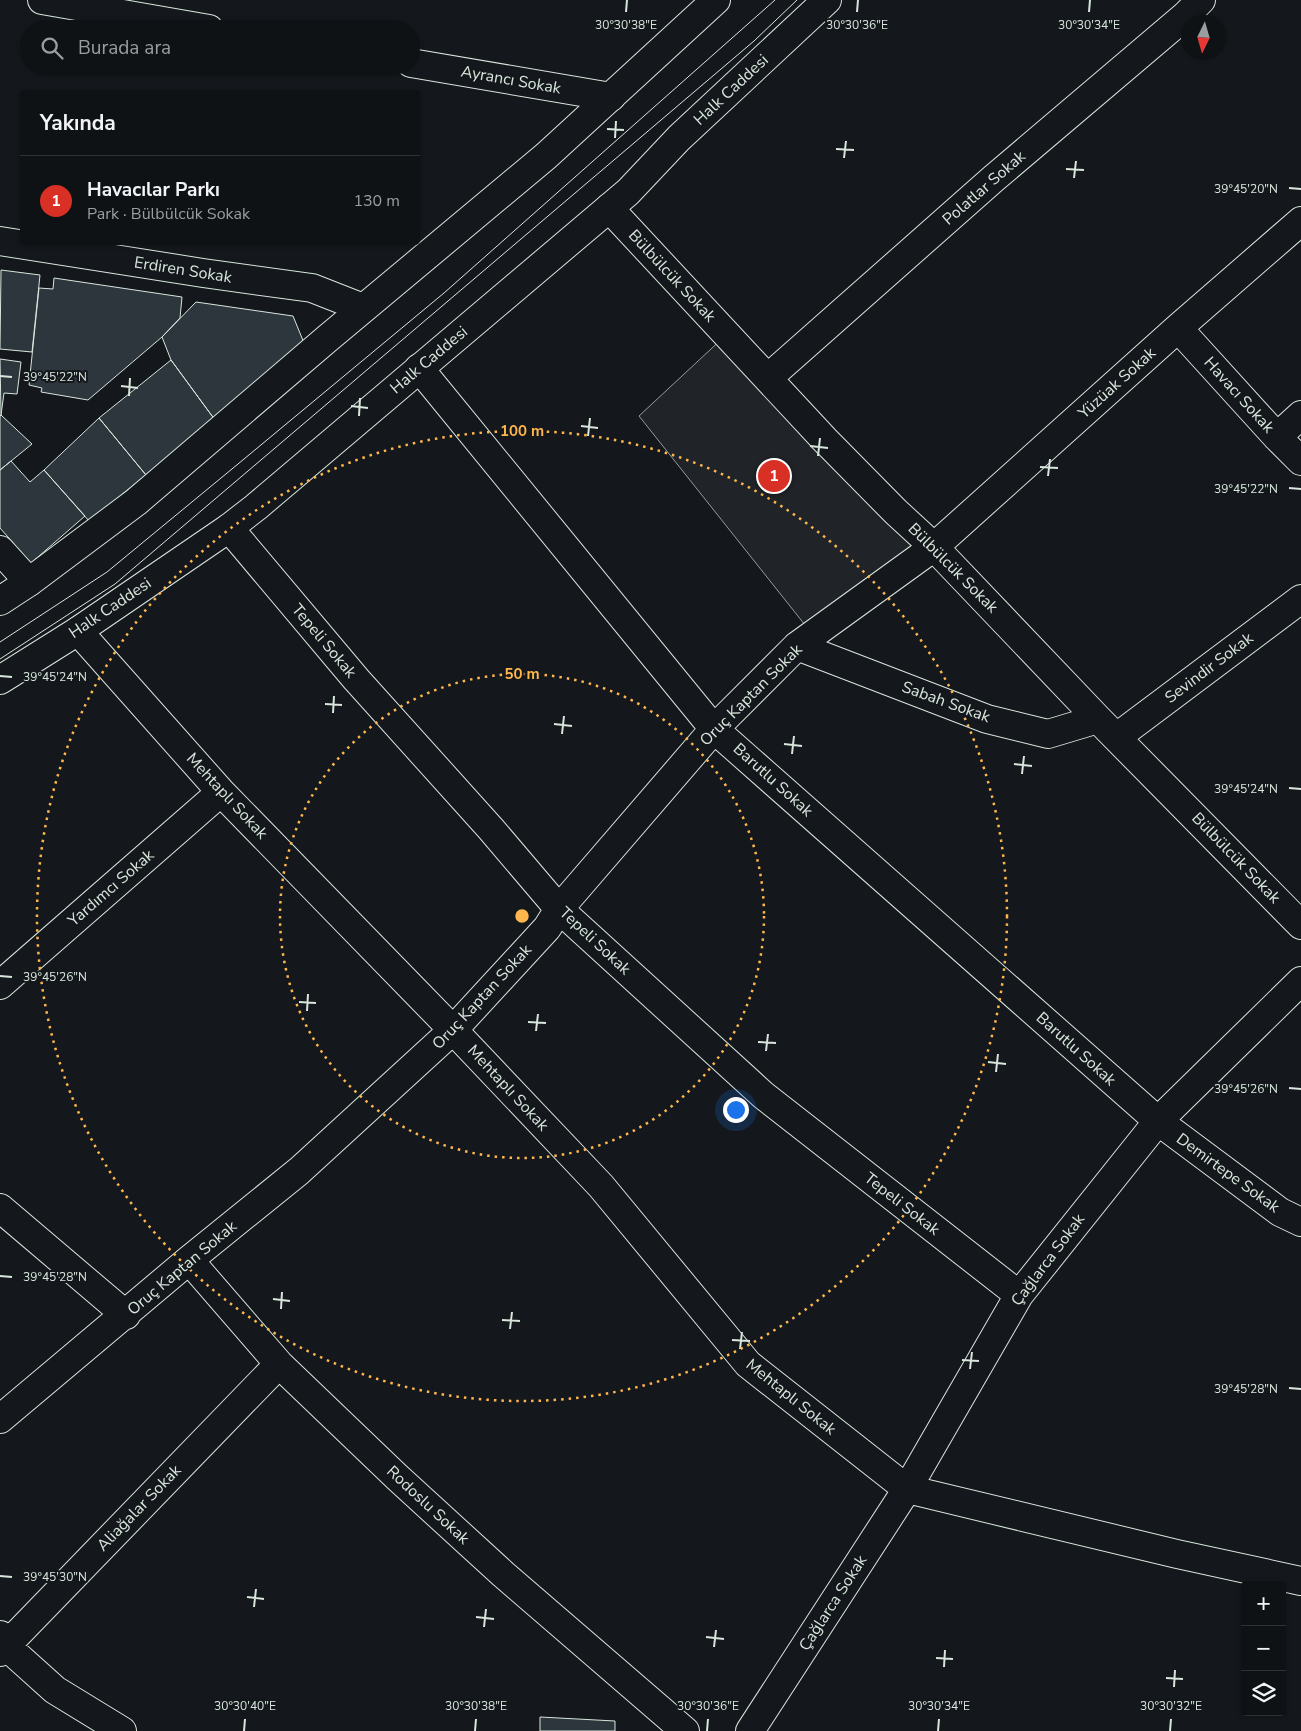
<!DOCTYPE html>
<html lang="tr">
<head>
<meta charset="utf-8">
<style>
  body { margin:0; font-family:"Nunito Sans",sans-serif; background:#1d2022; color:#f1f3f6 }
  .controls { position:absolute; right:15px; bottom:15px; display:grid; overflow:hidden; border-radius:5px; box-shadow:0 1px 4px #0004 }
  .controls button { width:45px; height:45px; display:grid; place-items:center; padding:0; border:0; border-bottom:1px solid #2f3234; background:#0f1215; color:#f1f3f6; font:25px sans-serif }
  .compass { position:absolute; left:1181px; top:15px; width:45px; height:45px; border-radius:50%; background:#0f1215; box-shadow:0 1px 4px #0004; rotate:185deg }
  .you { position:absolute; left:735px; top:1109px; width:18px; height:18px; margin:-12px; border:4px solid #fff; border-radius:50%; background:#1a73e8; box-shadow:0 0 0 8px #1a73e833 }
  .badge { display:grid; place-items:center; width:32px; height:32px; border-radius:50%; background:#d93025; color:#fff; font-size:16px; font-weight:700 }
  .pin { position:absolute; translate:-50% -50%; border:2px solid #fff; box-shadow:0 1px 5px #0006 }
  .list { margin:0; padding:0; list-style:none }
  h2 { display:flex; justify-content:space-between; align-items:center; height:65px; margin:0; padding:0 20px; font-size:21px }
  h2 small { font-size:16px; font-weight:400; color:#9b9ea0 }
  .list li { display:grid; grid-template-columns:32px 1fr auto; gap:15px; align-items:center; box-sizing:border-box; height:90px; padding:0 20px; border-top:1px solid #2f3234 }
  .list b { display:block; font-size:19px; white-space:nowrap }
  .list p { margin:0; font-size:16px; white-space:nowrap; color:#9b9ea0 }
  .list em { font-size:16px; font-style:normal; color:#9b9ea0 }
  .icon { flex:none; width:28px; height:28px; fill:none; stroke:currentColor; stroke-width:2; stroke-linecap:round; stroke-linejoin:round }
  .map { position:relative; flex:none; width:1301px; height:1731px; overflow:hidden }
  .search { position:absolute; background:#0f1215; box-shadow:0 1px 4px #0004; left:20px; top:20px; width:400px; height:55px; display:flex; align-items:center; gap:12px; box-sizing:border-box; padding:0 18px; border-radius:28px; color:#9b9ea0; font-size:19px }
  .panel { position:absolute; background:#0f1215; box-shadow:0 1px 4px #0004; left:20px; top:90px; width:400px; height:155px; border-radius:5px }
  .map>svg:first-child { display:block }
  .green { fill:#202428; stroke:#939e99 }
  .building { fill:#2c363c; stroke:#d8e6dc }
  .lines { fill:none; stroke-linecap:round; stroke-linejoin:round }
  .street-casing { stroke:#d8e6dc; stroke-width:30 }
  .secondary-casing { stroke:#d8e6dc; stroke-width:30 }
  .street { stroke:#14181c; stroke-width:28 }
  .secondary { stroke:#14181c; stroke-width:28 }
  .tram { stroke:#d8e6dc; stroke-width:1 }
  .ticks { fill:none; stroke:#d8e6dc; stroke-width:2 }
  .ring { fill:none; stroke:#ffb74d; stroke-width:2.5; stroke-dasharray:2.5 5 }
  .labels { text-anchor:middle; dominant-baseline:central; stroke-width:4; stroke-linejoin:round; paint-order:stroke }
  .street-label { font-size:16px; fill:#d8e6dc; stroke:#14181c }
  .ticks-label { font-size:12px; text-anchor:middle; fill:#d8e6dc; stroke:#14181c; stroke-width:4; stroke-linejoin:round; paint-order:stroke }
  .centre { fill:#ffb74d; stroke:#14181c; stroke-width:2.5 }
  .ring-label { font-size:15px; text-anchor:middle; font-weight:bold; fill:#ffb74d; stroke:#14181c; stroke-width:4; stroke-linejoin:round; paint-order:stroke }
</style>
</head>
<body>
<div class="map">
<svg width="1301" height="1731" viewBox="0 0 1301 1731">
  <rect width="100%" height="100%" fill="#14181c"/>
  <!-- green -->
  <path class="green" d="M726,335L934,547L813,635L639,416Z"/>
  <!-- building -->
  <path class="building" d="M1,270L40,275L32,352L0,349Z
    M54,278L182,297L180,318L162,337L88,400L41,392L42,388L29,385L39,288L53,289Z
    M196,302L293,316L304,343L215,420L171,360L162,337Z
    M0,359L21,362L17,394L4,393L1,415Z
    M171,360L215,420L146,475L99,418Z
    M1,415L32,444L0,470V416Z
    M99,418L146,475L89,521L44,470Z
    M11,461L30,482L44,470L85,516L31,563L0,528V470Z
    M540,1717L615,1721V1731H540Z"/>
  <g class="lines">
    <defs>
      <path id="street" d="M42,0L209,29
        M411,63L611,97
        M609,208L825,440L896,512L934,547L1098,719L1301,925
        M0,241L203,273L312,288L363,308
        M1178,328L1277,437L1301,461
        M419,368L714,729L1158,1121L1280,1212L1301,1222
        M768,378L993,179L1185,16L1201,0
        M1277,437L1301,415
        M229,528L356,679L491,829L559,909L763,1095L1019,1295
        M0,550L29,582
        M78,631L221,792L453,1030L601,1186L748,1364L907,1489L1177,1554L1301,1581
        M797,646L987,719L1048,734L1098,719
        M1117,737L1301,599
        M0,985L221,792
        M0,1208L126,1315
        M189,1260L279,1364L397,1477L503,1574L685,1731
        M0,1419L189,1260L299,1171L453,1030L547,928L559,909L714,729L797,646L934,547L1178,328L1301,221
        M0,1635L6,1646L55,1690L122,1731
        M0,1652L279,1364
        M750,1731L907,1489L1019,1295L1158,1121L1301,981"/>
      <path id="secondary" d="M0,601L29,582L136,502L328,338L546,156L716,0
        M0,680L78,631L229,528L256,507L628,192L679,138L827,0"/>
    </defs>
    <!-- street casing -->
    <use href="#street" class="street-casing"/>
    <!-- secondary casing -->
    <use href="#secondary" class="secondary-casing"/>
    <!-- street -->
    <use href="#street" class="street"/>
    <!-- secondary -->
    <use href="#secondary" class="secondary"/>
    <!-- tram -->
    <path class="tram" d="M0,642L107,572L238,464L444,293L775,0
      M0,659L115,584L754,41L797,0"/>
  </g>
  <!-- ticks -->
  <path class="ticks" d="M626,12L627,0M857,12L858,0M1089,12L1090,0M607,129L624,130M615,138L616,121M836,149L854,150M844,158L846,141M1066,169L1084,170M1074,178L1076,161M1289,188L1301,189M0,376L12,377M121,386L138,388M129,396L130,378M351,406L368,408M359,416L360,398M581,426L598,428M588,436L590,418M810,446L828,448M818,456L820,438M1040,467L1058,468M1048,476L1050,459M1289,488L1301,489M0,676L12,677M325,704L342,705M333,713L334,696M554,724L572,726M562,734L564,716M784,744L802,746M792,754L794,736M1014,764L1032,766M1022,774L1024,756M1289,788L1301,789M0,976L12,977M299,1002L316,1003M307,1011L308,994M528,1022L546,1023M536,1031L538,1014M758,1042L776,1043M766,1051L768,1034M988,1062L1006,1064M996,1072L998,1054M1289,1088L1301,1089M0,1276L12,1277M273,1299L290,1301M281,1309L282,1292M502,1320L520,1321M510,1329L512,1312M732,1340L750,1341M740,1349L742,1332M962,1360L979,1361M970,1369L972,1352M1289,1388L1301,1389M0,1576L12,1577M247,1597L264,1599M254,1607L256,1589M476,1617L494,1619M484,1627L486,1609M706,1637L724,1639M714,1647L716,1630M936,1658L953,1659M944,1667L945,1650M1166,1678L1183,1679M1174,1687L1175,1670M244,1731L245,1719M475,1731L476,1719M707,1731L708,1719M938,1731L939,1719M1170,1731L1171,1719"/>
  <!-- distance rings -->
  <g class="ring">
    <circle cx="522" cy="916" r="242"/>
    <circle cx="522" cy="916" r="485"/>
  </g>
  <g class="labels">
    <!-- street labels -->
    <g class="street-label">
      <text transform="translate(511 80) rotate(10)">Ayrancı Sokak</text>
      <text transform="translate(731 90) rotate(-43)">Halk Caddesi</text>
      <text transform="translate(984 188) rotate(-41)">Polatlar Sokak</text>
      <text transform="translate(183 270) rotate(9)">Erdiren Sokak</text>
      <text transform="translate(672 276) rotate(47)">Bülbülcük Sokak</text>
      <text transform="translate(429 360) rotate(-40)">Halk Caddesi</text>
      <text transform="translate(1117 383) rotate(-42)">Yüzüak Sokak</text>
      <text transform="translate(1239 395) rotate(48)">Havacı Sokak</text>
      <text transform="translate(953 568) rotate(45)">Bülbülcük Sokak</text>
      <text transform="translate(110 608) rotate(-34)">Halk Caddesi</text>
      <text transform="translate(324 641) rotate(50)">Tepeli Sokak</text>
      <text transform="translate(1209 668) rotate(-37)">Sevindir Sokak</text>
      <text transform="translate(751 695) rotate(-45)">Oruç Kaptan Sokak</text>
      <text transform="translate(946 702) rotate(20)">Sabah Sokak</text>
      <text transform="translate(773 780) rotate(42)">Barutlu Sokak</text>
      <text transform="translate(227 796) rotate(47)">Mehtaplı Sokak</text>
      <text transform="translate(1236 858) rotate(46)">Bülbülcük Sokak</text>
      <text transform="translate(111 888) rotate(-41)">Yardımcı Sokak</text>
      <text transform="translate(595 941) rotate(43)">Tepeli Sokak</text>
      <text transform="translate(482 997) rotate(-47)">Oruç Kaptan Sokak</text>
      <text transform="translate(1076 1049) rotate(42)">Barutlu Sokak</text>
      <text transform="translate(508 1088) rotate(47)">Mehtaplı Sokak</text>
      <text transform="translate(1228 1173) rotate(36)">Demirtepe Sokak</text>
      <text transform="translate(902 1204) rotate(38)">Tepeli Sokak</text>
      <text transform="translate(1048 1260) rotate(-53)">Çağlarca Sokak</text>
      <text transform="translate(182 1268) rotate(-40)">Oruç Kaptan Sokak</text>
      <text transform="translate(791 1397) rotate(39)">Mehtaplı Sokak</text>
      <text transform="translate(428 1505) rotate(43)">Rodoslu Sokak</text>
      <text transform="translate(139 1508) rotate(-46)">Aliağalar Sokak</text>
      <text transform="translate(833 1603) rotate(-57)">Çağlarca Sokak</text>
    </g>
  </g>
  <g class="ticks-label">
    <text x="626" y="29">30°30'38"E</text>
    <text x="857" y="29">30°30'36"E</text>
    <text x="1089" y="29">30°30'34"E</text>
    <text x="1246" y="193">39°45'20"N</text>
    <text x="55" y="381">39°45'22"N</text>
    <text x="1246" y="493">39°45'22"N</text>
    <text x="55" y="681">39°45'24"N</text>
    <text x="1246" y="793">39°45'24"N</text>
    <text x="55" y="981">39°45'26"N</text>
    <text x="1246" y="1093">39°45'26"N</text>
    <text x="55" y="1281">39°45'28"N</text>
    <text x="1246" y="1393">39°45'28"N</text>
    <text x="55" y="1581">39°45'30"N</text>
    <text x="245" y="1710">30°30'40"E</text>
    <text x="476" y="1710">30°30'38"E</text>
    <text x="708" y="1710">30°30'36"E</text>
    <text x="939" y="1710">30°30'34"E</text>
    <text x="1171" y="1710">30°30'32"E</text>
  </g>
  <circle cx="522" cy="916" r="8" class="centre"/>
  <g class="ring-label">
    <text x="522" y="436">100 m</text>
    <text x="522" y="679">50 m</text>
  </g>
</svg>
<div class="controls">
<button>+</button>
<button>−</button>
<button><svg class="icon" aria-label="layers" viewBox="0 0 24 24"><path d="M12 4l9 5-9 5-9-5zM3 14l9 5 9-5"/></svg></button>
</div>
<svg class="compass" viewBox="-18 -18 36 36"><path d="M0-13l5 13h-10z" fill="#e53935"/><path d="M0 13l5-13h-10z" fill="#9b9ea0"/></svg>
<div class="you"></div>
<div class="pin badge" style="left:774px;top:476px">1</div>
<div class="search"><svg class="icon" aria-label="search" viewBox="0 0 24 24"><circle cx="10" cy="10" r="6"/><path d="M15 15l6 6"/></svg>Burada ara</div>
<section class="panel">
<h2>Yakında<small></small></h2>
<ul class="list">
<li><span class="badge">1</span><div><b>Havacılar Parkı</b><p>Park · Bülbülcük Sokak</p></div><em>130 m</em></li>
</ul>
</section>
</div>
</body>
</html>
